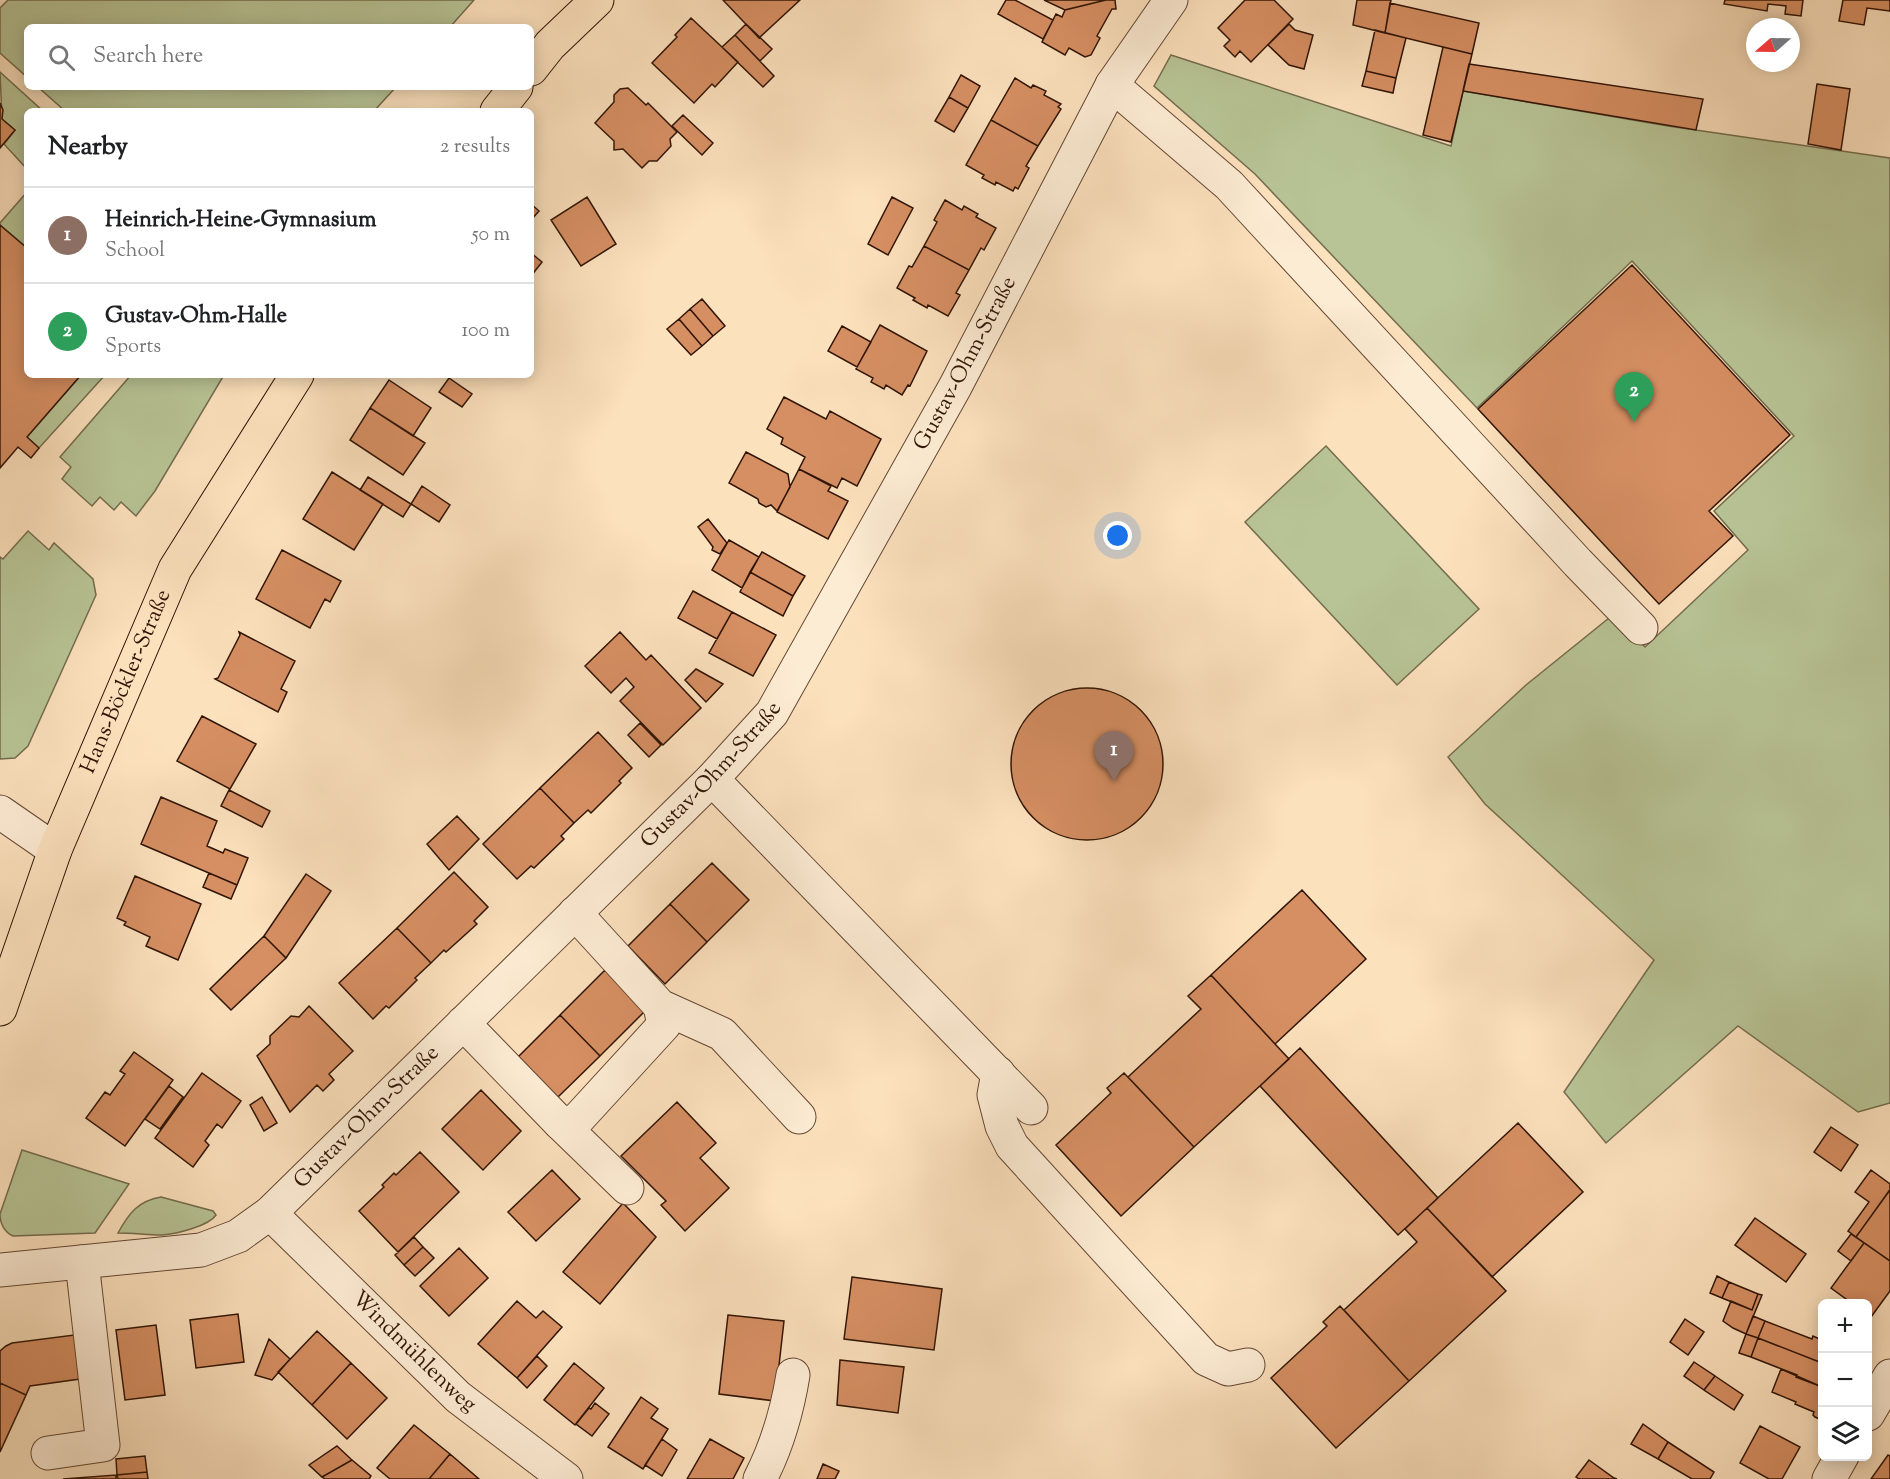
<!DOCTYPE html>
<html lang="en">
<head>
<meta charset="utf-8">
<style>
  body { margin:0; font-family:"Sorts Mill Goudy",serif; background:#f6f6f6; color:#202124 }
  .controls { position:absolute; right:18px; bottom:18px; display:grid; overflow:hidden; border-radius:9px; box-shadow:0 3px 15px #0003 }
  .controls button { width:54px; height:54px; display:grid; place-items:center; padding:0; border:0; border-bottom:2px solid #e0e0e0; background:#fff; color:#202124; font:30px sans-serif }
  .compass { position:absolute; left:1746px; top:18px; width:54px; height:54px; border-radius:50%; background:#fff; box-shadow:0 3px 15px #0003; rotate:250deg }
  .you { position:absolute; left:1118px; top:536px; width:21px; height:21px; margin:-15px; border:4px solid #fff; border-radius:50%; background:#1a73e8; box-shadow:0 0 0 9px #1a73e833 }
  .badge { display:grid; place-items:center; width:39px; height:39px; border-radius:50%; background:#d93025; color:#fff; font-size:20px; font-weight:700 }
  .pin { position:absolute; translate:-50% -50px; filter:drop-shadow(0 2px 3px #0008) }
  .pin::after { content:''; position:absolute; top:32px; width:21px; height:18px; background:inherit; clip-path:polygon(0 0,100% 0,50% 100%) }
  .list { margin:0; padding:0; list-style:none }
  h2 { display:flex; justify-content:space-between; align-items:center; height:78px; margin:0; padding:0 24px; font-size:26px }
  h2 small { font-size:20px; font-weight:400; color:#757577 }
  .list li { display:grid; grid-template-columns:39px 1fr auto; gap:18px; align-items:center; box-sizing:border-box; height:96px; padding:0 24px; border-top:2px solid #e0e0e0 }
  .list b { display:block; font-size:22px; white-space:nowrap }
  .list p { margin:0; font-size:20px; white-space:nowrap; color:#757577 }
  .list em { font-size:20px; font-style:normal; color:#757577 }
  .icon { flex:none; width:33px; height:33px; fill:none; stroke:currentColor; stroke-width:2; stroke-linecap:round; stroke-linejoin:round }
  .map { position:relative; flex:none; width:1890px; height:1479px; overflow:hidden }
  .search { position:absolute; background:#fff; box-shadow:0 3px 15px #0003; left:24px; top:24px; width:510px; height:66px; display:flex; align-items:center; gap:15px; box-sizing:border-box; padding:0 21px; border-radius:9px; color:#757577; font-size:22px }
  .panel { position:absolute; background:#fff; box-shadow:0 3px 15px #0003; left:24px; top:108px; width:510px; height:270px; border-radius:9px }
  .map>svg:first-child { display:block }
  .green { fill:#b8c496; stroke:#746c4e; stroke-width:1.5 }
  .building { fill:#d68f63; stroke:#301405; stroke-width:1.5 }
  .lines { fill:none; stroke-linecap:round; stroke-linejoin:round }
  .minor-casing { stroke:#634733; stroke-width:35 }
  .major-casing { stroke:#301405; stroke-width:35 }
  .minor { stroke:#fdecd4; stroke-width:33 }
  .major { stroke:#fce1bd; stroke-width:33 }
  .labels { text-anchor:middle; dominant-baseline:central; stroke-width:6; stroke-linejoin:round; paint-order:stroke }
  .street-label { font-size:22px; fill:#301405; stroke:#fdecd4 }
</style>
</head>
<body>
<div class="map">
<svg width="1890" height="1479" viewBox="0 0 1890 1479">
  <rect width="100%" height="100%" fill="#fce1bd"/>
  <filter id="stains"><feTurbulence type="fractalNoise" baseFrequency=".00333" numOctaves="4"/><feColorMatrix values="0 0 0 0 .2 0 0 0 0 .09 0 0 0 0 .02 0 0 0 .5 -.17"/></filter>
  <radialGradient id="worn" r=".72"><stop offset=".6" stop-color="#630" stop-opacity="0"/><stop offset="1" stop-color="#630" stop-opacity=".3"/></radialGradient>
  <!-- green -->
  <path class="green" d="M8,0H474L450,27H27V77L0,53V8Z
    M1171,55L1451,146L1463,91L1668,126L1890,158V1103L1858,1112L1738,1026L1606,1143L1564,1092L1654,960L1485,804L1448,757L1526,685L1614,614L1645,647L1748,550L1714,511L1794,436L1632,261L1477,408L1255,174L1154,86Z
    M0,72L43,111H27V169L4,144L15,130L2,119Z
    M38,87H396L374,111H65Z
    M27,192V248L0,225V223Z
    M81,375H105L39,448L27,437Z
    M131,375H224L155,491L136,516L121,502L114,510L100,497L92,506L62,479L71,467L60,457Z
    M1326,446L1479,609L1397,685L1245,522Z
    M28,531L49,550L54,543L93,579L96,595L28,746L15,758L0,759V557L3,559Z
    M22,1150L129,1184L95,1233L13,1236C4,1232 0,1223 0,1214Z
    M161,1197L213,1211L216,1215C209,1226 176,1234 162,1235C148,1235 133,1233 118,1233C129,1213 138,1201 161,1197Z"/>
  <!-- building -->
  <path class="building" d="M723,0H800L759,38Z
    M1006,0H1015L1053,20L1043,39L998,14Z
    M1044,0H1106L1065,10Z
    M1106,0H1115L1116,9H1112L1097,36L1100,38L1091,55L1085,57L1069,48L1065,55L1042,42L1056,14L1062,17L1065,10Z
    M1245,0H1274L1293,19L1251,62L1240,51L1235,57L1224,46L1230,40L1218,28Z
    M1357,0H1391L1385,33L1353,25Z
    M1725,0H1803L1801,16L1785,14L1786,6L1768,4L1767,11L1724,4Z
    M1843,0H1890V11L1867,8L1864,25L1839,21Z
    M1390,3L1479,23L1472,54L1385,33Z
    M691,18L738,62L715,87L712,84L694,103L652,63L677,37L675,35Z
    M746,24L772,49L760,61L735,35Z
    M1289,24L1295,30L1313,35L1304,69L1289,65L1268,45Z
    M1375,30L1406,38L1396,78L1366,71Z
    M735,35L774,76L763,87L722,47Z
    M1443,47L1472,54L1451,142L1423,135Z
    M1469,64L1703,99L1696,130L1463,91Z
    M1366,71L1396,78L1393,93L1362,86Z
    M961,75L980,86L968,108L949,97Z
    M1015,78L1031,88L1033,85L1046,91L1044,95L1061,104L1058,107L1061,109L1038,146L991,120Z
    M1817,84L1850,89L1841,150L1808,144Z
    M628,88L646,105L648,103L677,132L670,139L671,146L657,161H649L642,168L623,149L614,150V141L595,123L614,102V95L620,89Z
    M949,97L968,108L954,132L935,121Z
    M0,103L3,110L2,119L15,130L0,148Z
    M683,115L713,143L702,155L672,126Z
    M991,120L1038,146L1026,166L1029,168L1018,189L1015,187L1013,191L996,182L995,185L982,178L984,175L966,165Z
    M587,197L616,244L581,266L551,220Z
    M892,197L913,208L888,255L868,244Z
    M945,200L962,210L964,206L978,214L976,217L996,228L984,250L981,248L969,270L924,246L937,222L934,220Z
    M531,204L539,211L531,220Z
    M0,225L27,248V375H81L27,437L39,448L31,458L18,447L0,468Z
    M924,246L969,270L956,293L960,295L948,316L928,305L927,308L913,300L915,298L897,288L909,266L912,267Z
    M531,253L542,262L531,276Z
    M1632,265L1790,435L1709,511L1733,536L1659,604L1478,409Z
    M702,299L725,326L713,336L690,309Z
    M690,309L713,336L702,346L679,319Z
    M679,319L702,346L691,355L667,329Z
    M880,325L927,351L910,386L908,385L902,395L886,385L884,389L871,382L873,378L856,369Z
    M842,326L871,342L857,367L828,351Z
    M449,378L472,394L462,407L439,392Z
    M389,380L431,408L413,436L370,408Z
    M784,397L826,419L830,411L881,439L857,486L842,478L837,488L799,469L805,457L781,444L783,438L767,429Z
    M370,408L425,443L403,475L350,440Z
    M746,452L788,474L790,487L777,511L771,505L766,507L759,503L758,499L729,483Z
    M799,469L831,486L828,491L848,501L828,539L777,512Z
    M332,472L383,504L354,550L303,519Z
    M368,477L411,504L403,517L360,490Z
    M422,486L450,505L439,522L411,504Z
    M708,519L727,543L720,554L712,550L713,547L698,527Z
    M729,540L759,557L742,588L712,570Z
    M282,550L341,581L330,602L325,599L310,628L256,599Z
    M762,552L805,576L793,596L750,572Z
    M750,572L793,596L783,616L740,592Z
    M693,591L732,612L717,639L678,618Z
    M732,612L776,635L753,676L709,653Z
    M239,632L295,661L281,689L287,692L278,712L215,679L218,678L240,635Z
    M620,632L646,660L651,655L701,708L663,745L620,701L634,687L626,678L611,693L585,666Z
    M696,669L723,684L706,702L685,680Z
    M1011 764a76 76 0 1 1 152 0a76 76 0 1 1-152 0Z
    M202,716L256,744L230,789L177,761Z
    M640,723L661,745L649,757L628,735Z
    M598,732L632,768L619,781L621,783L591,813L588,810L574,823L540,788Z
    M540,788L574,823L561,836L564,839L534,868L531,866L517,879L483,844Z
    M229,790L270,811L262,827L221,806Z
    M161,797L217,821L207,846L223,853L225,849L248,858L237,885L141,844Z
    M457,816L479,839L449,870L427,844Z
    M712,863L749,900L707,942L670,904Z
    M454,872L488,907L474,921L477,924L446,952L444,950L431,963L397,928Z
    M209,873L237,885L231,899L203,887Z
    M306,874L331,891L286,958L264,936Z
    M135,876L201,904L178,960L146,946L150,937L124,925L126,922L117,918Z
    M1302,890L1366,959L1275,1044L1211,975Z
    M670,904L707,942L665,984L628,946Z
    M397,928L431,963L415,978L417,980L389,1008L386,1006L373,1019L339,983Z
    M264,936L286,958L231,1010L210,989Z
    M605,970L645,1011L600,1056L560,1015Z
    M1211,975L1289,1059L1194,1147L1128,1077L1201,1009L1188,996Z
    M309,1006L353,1051L329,1074L334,1080L323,1091L317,1085L290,1112L257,1056L270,1044V1036L291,1016L299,1017Z
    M560,1015L600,1056L557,1098L517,1058Z
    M1300,1048L1438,1198L1398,1235L1260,1086Z
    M134,1052L173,1080L125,1146L86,1118L105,1092L110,1095L125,1074L120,1071Z
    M202,1073L241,1101L222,1128L217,1124L205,1141L209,1145L193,1167L155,1138Z
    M1124,1073L1194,1147L1121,1216L1056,1145L1111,1093L1107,1088Z
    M169,1086L183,1097L160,1129L145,1119Z
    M481,1090L521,1131L483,1170L442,1129Z
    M262,1097L277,1123L264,1131L250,1105Z
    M677,1102L716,1143L700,1158L729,1188L685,1231L661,1205L666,1201L621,1156Z
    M1518,1123L1583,1192L1492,1277L1427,1208Z
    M1831,1127L1858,1145L1841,1171L1814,1152Z
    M420,1152L459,1192L398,1252L359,1211L384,1187L382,1185L394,1173L396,1175Z
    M552,1170L580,1199L536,1241L508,1212Z
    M1871,1170L1890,1184V1190L1856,1237L1848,1231L1869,1202L1855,1192Z
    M1889,1191L1890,1192V1261L1856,1237Z
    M623,1203L656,1237L600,1304L563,1272Z
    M1427,1208L1506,1291L1409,1381L1344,1310L1417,1242L1405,1229Z
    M1755,1218L1806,1254L1786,1282L1735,1245Z
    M1851,1234L1864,1243L1851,1261L1838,1251Z
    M414,1237L423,1247L404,1265L395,1255Z
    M1864,1243L1890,1261V1291L1871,1317L1868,1314V1304H1853L1831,1288Z
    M423,1247L434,1258L415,1276L404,1265Z
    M459,1248L488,1278L449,1316L420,1286Z
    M1717,1276L1729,1282L1722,1298L1710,1293Z
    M852,1277L942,1289L934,1350L844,1339Z
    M1729,1282L1758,1294L1752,1310L1722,1298Z
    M1758,1294L1762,1295L1746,1334L1733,1328L1723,1321L1731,1301L1752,1310Z
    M517,1301L536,1318L543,1311L562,1327L517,1378L478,1344Z
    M1340,1306L1409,1381L1336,1448L1271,1378L1327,1326L1323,1322Z
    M238,1314L244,1362L196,1368L190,1320Z
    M728,1315L784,1321L775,1401L719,1394Z
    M1753,1316L1765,1321L1758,1338L1746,1334Z
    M1685,1319L1704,1332L1688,1355L1670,1342Z
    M1765,1321L1812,1339L1813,1336L1822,1340V1363L1758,1338Z
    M156,1325L165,1395L125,1400L116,1330Z
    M317,1331L351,1363L312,1405L278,1372Z
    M82,1334L87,1378L30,1386L26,1395L0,1383V1351L6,1346L12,1343Z
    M1746,1334L1758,1338L1751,1357L1739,1353Z
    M1758,1338L1822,1363V1387L1796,1377L1797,1375L1751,1357Z
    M269,1339L290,1359L272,1380L255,1375Z
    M537,1356L547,1366L527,1388L517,1378Z
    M840,1360L904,1367L898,1413L837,1405Z
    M1694,1362L1715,1376L1704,1390L1684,1376Z
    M351,1363L387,1398L347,1439L312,1405Z
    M574,1363L604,1388L575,1425L544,1400Z
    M1781,1369L1822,1387V1420L1815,1417L1813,1415L1814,1412L1795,1404L1796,1402L1772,1392Z
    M1715,1376L1743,1395L1734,1410L1704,1390Z
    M0,1383L26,1395L0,1452Z
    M641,1397L658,1409L651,1418L668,1429L643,1469L608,1447Z
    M595,1403L609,1414L592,1436L576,1424L589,1408L591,1409Z
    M1643,1424L1668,1442L1658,1459L1631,1444Z
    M414,1425L450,1454L429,1479H390L377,1468Z
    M1760,1426L1800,1447L1782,1479H1769L1740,1463Z
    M662,1439L677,1450L662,1476L645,1465Z
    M710,1439L744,1458L733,1479H687Z
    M1668,1442L1714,1472L1710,1479H1692L1658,1459Z
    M337,1446L352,1460L322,1477L309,1465Z
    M450,1454L479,1479H429Z
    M1888,1455L1890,1456V1479H1871Z
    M145,1456L147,1472L117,1475L116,1459Z
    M352,1460L371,1476L369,1479H325L322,1477Z
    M1589,1460L1614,1478L1617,1479H1579L1576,1477Z
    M823,1464L839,1471L835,1479H817Z
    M147,1472L148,1479H118L117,1475Z
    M116,1475V1479H63Z"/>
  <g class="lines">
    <defs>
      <g id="minor">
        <path d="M1112,85L1229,185L1578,563L1641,628"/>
        <path d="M712,779L1031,1108"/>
        <path d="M0,812L55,850"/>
        <path d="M575,913L660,1006L722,1034L799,1117"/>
        <path d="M463,1023L560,1123L576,1121L664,1025L660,1006"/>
        <path d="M998,1073L994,1095L1002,1126L1012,1146L1206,1359L1228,1369L1248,1365"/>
        <path d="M560,1123L627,1188"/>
        <path id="s1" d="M270,1213L458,1397L566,1479"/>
        <path id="s2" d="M0,1270L201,1250L238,1236L270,1213L712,779L772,713L955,387L1112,85L1171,0"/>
        <path d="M1868,1414L1890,1376"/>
        <path d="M48,1453L103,1445L82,1262"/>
        <path d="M760,1479C777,1446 787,1412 793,1375"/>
        <path d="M1829,1479L1842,1456"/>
      </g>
      <g id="major">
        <path d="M531,69L550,45L597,0"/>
        <path d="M497,111L516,87"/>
        <path id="s3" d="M0,1009L55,850L175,569L297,375"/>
      </g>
    </defs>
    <!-- minor casing -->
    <use href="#minor" class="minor-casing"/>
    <!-- major casing -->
    <use href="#major" class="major-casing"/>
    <!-- minor -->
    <use href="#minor" class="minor"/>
    <!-- major -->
    <use href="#major" class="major"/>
  </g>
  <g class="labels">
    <!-- street labels -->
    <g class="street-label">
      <text stroke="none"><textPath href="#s2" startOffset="1389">Gustav-Ohm-Straße</textPath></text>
      <text stroke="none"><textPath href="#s3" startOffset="351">Hans-Böckler-Straße</textPath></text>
      <text stroke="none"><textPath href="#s2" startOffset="903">Gustav-Ohm-Straße</textPath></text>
      <text stroke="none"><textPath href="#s2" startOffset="417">Gustav-Ohm-Straße</textPath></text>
      <text stroke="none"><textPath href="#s1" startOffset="200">Windmühlenweg</textPath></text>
    </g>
  </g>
  <rect width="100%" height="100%" filter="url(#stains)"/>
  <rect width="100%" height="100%" fill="url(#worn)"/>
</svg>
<div class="controls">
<button>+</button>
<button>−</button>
<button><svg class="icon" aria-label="layers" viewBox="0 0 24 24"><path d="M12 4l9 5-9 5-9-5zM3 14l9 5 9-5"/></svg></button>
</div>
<svg class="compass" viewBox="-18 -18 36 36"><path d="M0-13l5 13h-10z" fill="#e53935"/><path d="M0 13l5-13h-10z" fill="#757577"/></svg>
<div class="you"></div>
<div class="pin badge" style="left:1114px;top:781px;background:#8d6e63">1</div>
<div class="pin badge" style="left:1634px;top:422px;background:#2e9e5b">2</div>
<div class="search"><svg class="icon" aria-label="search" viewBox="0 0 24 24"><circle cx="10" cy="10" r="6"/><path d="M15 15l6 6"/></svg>Search here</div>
<section class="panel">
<h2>Nearby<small>2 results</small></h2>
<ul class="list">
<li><span class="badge" style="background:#8d6e63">1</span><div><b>Heinrich-Heine-Gymnasium</b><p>School</p></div><em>50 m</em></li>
<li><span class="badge" style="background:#2e9e5b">2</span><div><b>Gustav-Ohm-Halle</b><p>Sports</p></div><em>100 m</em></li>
</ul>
</section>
</div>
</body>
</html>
